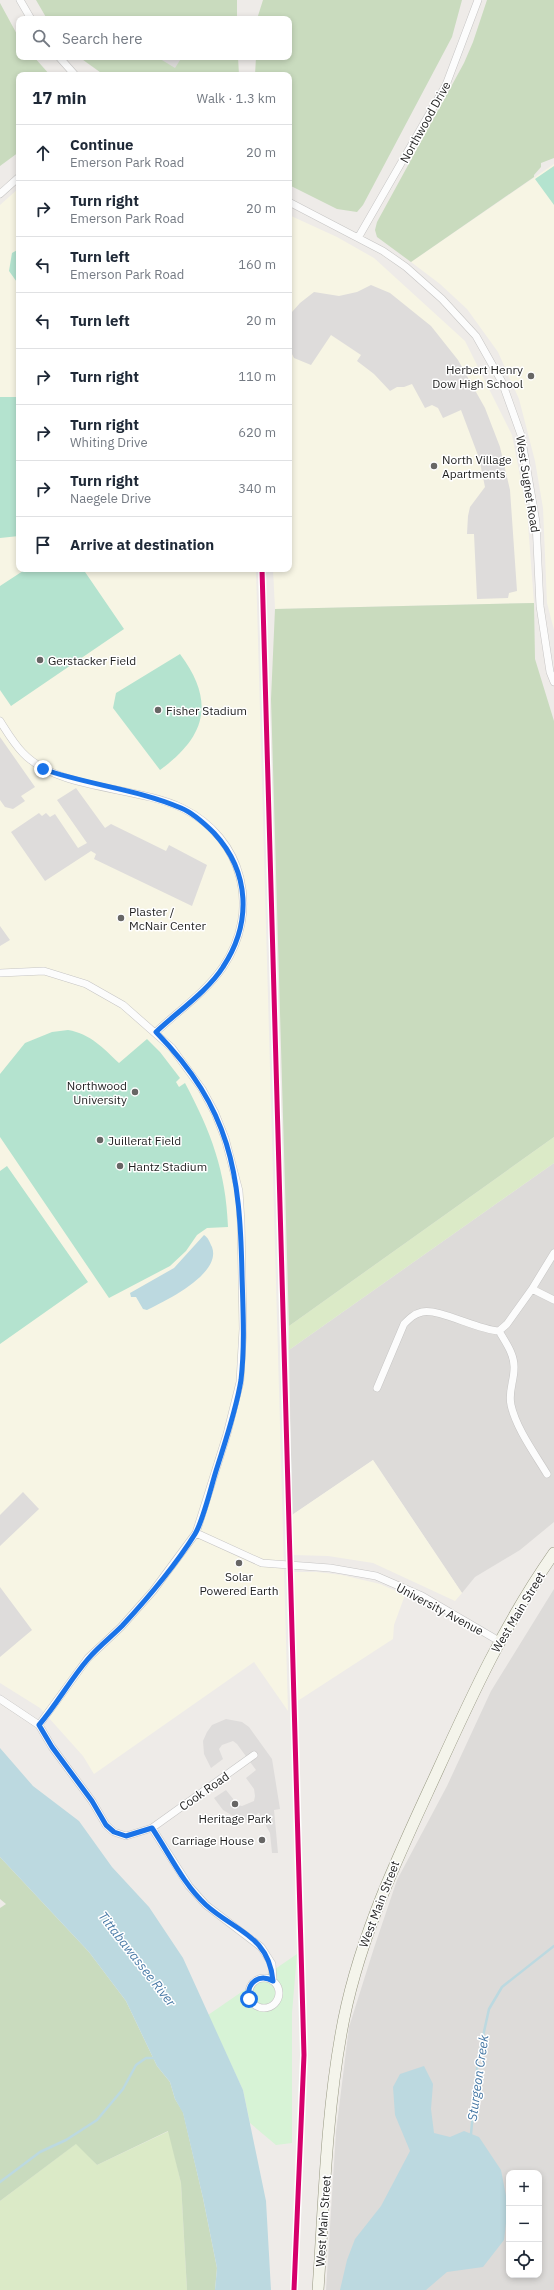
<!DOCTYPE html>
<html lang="en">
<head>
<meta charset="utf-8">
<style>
  body { margin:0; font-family:"IBM Plex Sans",sans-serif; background:#f6f6f7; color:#1f2937 }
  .controls { position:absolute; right:12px; bottom:12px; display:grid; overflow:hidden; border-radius:8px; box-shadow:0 2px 6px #0003 }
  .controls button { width:36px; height:36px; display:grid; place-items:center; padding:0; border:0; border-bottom:1px solid #e0e1e3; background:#fff; color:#1f2937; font:20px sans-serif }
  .stop { position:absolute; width:12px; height:12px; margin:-9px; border:3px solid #1a73e8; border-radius:50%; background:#fff }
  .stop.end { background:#1a73e8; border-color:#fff; box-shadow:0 1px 4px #0008 }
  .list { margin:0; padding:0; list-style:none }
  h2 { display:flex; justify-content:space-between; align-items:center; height:52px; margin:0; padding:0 16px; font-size:17px }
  h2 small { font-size:13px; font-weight:400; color:#747a83 }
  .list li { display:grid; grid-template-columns:26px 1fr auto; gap:12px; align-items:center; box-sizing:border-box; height:56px; padding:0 16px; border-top:1px solid #e0e1e3 }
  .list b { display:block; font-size:15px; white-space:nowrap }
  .list p { margin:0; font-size:13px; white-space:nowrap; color:#747a83 }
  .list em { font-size:13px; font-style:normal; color:#747a83 }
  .icon { flex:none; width:22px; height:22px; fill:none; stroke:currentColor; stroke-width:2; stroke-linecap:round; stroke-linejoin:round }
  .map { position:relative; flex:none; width:554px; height:2290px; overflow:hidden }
  .search { position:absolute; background:#fff; box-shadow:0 2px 6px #0003; left:16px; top:16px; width:276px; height:44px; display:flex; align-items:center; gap:10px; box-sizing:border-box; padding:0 14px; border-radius:8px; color:#747a83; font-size:15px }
  .panel { position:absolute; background:#fff; box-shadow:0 2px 6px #0003; left:16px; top:72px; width:276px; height:500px; border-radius:8px }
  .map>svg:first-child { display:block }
  .residential { fill:#dddbd9; fill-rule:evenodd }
  .education { fill:#f7f5e4 }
  .grass { fill:#dbeac7 }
  .forest { fill:#c9dbbe }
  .park { fill:#d7f3d6 }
  .pitch { fill:#b4e3cf }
  .parking { fill:#dedcdb }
  .water { fill:#bcd9e0 }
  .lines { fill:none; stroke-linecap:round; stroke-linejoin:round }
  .stream { stroke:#bcd9e0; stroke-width:2.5 }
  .street-casing { stroke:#c6c5c4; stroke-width:8 }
  .secondary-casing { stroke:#969780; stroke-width:12 }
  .street { stroke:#fcfcfc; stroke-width:7 }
  .secondary { stroke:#f4f4eb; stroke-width:11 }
  .cycleway-casing { stroke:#fff; stroke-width:8 }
  .cycleway { stroke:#d6006c; stroke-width:5 }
  .route { stroke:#1a73e8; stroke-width:5 }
  .poi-dot { fill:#676665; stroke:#fff; stroke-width:1.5 }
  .labels { text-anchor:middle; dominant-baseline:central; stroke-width:3; stroke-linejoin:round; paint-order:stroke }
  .street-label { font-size:12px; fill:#1f1f1f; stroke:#fff }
  .poi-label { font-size:12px; fill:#1f1f1f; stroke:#fff; text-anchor:start }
  .water-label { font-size:13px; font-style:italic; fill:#497aa6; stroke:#fff }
</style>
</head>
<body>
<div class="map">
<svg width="554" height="2290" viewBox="0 0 554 2290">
  <rect width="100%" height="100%" fill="#eeebe8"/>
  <!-- residential -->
  <path class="residential" d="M554,1163V1522L520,1550L475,1577L462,1593L373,1460L292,1515L289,1350Z
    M554,1589V2290H326L336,2132L349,2027L374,1948L397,1880L447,1786L491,1691ZM509,2173H539V2275H509Z"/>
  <!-- education -->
  <path class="education" d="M554,164V630L547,603L543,508L535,461L519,399L498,352L467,309L440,284L411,262Z
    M19,188V569H256L288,1711L254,1662L94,1774L83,1756L40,1708L0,1683V205Z
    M289,215L337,237L374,258L465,341L512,435L527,511L534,603L275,609L273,569H289Z
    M373,1460L462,1593L455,1601L373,1563L328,1556L293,1555L292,1515Z
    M294,1572H317L342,1575L380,1584L405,1595L394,1625L393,1639L296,1702Z"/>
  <!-- grass -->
  <path class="grass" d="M554,1137V1163L289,1350V1326Z
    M169,2131L181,2183L187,2290H0V2201L77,2143L97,2165Z"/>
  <!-- forest -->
  <path class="forest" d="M36,0H237V19H47Z
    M263,0H462L452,37L363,205L357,212L337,209L289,185V75H255L256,57H289V19H257Z
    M487,0H554V158L541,163V167L534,175V177L411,262L377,237L375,230L377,222L464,63L473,42Z
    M0,3L19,38V57H34L50,75H19V152L0,166Z
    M79,57H238L239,75H104Z
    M534,603L535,659L554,721V1137L289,1326L271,699L275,609Z
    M0,1857L89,1952L126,2001L157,2066L170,2082L175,2099L183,2112L203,2198L217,2268L215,2290H187L181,2183L168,2131L97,2165L76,2144L0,2201V1908L6,1904L0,1899Z"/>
  <!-- park -->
  <path class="park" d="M297,1954L292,2013V2143L276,2145L250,2123L243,2090L208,2015Z"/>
  <!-- pitch -->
  <path class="pitch" d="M554,166V205L535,179Z
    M19,249V285L9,271L12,253Z
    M0,397H19V536L0,538Z
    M26,569H83L124,629L11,706L0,690V586Z
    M180,654C215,701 207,736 160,770L113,708L116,693Z
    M68,1030C91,1034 103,1048 119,1063L147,1039L160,1052L180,1078L176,1082L179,1087L185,1083C211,1132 226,1171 228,1227L207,1228L197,1235L186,1251L170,1266L109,1298L0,1137V1074L25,1043L52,1032Z
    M7,1166L88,1282L0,1344V1171Z"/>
  <!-- parking -->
  <path class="parking" d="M157,57H182L175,68Z
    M371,285L390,293L431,326L458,360L485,408L500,447L510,490L517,591L509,593L508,598L477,599L474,534H467L468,516L470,507L485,487L479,458L461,410L443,418L438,408L432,405L425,408L412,384L404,387H397L390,391L374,374L357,361L361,355L331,335L311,365L294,358L289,348V321L292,312L300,303L314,292L339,296L357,292Z
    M0,737L35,787L21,796L25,801L13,809L5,807L0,800Z
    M76,788L105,828L111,824L166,851L169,845L207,865L192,906L94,859L96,854L91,851L45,881L11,832L39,813L42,816L46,813L50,817L55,814L78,848L87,843L57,800Z
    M0,926L10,940L0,946Z
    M23,1492L39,1509L0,1546V1515Z
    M0,1587L32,1630L0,1657Z
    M226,1719L242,1722L249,1727L272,1759L280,1809L274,1810L278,1853H272L270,1833L259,1813L243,1822L223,1810L214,1798L226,1790L238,1805L242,1806L254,1801L255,1796L254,1789L246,1778L256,1770L237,1744L233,1741L222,1745L219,1749L223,1759L211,1768L204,1754L203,1741L207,1732L212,1725Z"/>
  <!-- water -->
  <path class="water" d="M204,1235C208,1237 210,1243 212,1247C222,1274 165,1301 147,1310L143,1309L136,1297H131L130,1293L174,1268Z
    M0,1748L33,1786L79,1821L112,1867L149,1907L183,1958L243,2090L266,2201L271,2290H215L217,2268L203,2198L183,2113L175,2099L170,2082L157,2066L126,2001L89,1952L0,1857Z
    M424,2066L433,2084L431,2109L434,2133L450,2137L464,2131L479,2137L501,2170L508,2206L504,2240L483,2267L447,2272L426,2290H340L347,2260L355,2239L381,2206L410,2151L395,2115L393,2087L400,2074Z"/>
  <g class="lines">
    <!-- stream -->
    <path class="stream" d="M468,2136L471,2134L478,2059L489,2009L502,1987L554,1946
      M0,2182L40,2152L66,2140L97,2120L123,2089L136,2065L146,2058H156"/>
    <defs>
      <path id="street" d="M20,0L31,19
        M59,57L75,75
        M0,194L19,177
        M289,202L383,251L406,267L442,299L476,336L502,382L521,435L536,522L540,606L550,672L554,682
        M358,238L446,85L478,0
        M0,721C7,732 14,744 23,753C58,790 136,786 182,808C244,838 261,911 223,967C206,992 177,1012 156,1032
        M0,973L44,971L86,984L123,1005L172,1048L202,1089L215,1113L225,1138L239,1191L241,1223L243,1329L240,1382L227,1434L196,1533L153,1591L121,1627L88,1658L39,1725
        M532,1289L554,1253
        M499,1331C506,1343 515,1355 514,1369C514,1381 508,1392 511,1405C516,1428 535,1454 547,1474
        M377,1388L404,1324C410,1318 414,1314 422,1312C439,1308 477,1330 499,1331L507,1324L532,1289L554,1300
        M196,1533L262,1563L330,1568L376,1576L422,1596L499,1641
        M0,1699L39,1725L52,1747L92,1801L106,1825L114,1832L126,1836L152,1828L254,1755
        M152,1828L189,1886L206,1905L261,1947L272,1964L273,1981
        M249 1993a15 15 0 1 1 30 0a15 15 0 1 1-30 0Z"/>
      <path id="secondary" d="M318,2290C324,2205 326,2118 341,2034C357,1941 398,1857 437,1772C472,1695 505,1623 554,1553"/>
    </defs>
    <!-- street casing -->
    <use href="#street" class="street-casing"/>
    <!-- secondary casing -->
    <use href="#secondary" class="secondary-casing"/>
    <!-- street -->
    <use href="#street" class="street"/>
    <!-- secondary -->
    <use href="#secondary" class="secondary"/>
    <defs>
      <path id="cycleway" d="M262,569L304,2055L294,2290"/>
    </defs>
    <!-- cycleway casing -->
    <use href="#cycleway" class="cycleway-casing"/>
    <!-- cycleway -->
    <use href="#cycleway" class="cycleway"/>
  </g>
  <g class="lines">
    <!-- route -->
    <path class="route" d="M43,769C88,785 137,789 181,808C193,813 205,824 214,833C250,872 252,923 223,967C208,991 177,1012 156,1032C231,1109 240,1172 242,1275C243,1310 245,1345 241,1380C236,1411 225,1442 216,1471C211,1487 203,1521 195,1534C175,1566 147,1599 122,1626C111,1637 98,1647 88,1659C70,1680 57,1704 39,1725L52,1747L92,1801L106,1825L114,1832L126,1836L152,1828C169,1853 183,1884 206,1905C235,1931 269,1936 273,1981C259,1973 246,1983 249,1999"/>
  </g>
  <!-- markers -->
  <g class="poi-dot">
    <circle cx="531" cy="376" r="4"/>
    <circle cx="434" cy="466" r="4"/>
    <circle cx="40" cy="660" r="4"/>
    <circle cx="158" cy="710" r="4"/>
    <circle cx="121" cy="918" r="4"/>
    <circle cx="135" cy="1092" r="4"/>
    <circle cx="100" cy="1140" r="4"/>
    <circle cx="120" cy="1166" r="4"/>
    <circle cx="239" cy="1563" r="4"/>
    <circle cx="235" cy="1804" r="4"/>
    <circle cx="262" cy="1840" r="4"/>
  </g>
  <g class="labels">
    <!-- street labels -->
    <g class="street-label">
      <text transform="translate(425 122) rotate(-61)">Northwood Drive</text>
      <text transform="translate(528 484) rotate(81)">West Sugnet Road</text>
      <text transform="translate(440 1609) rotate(28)">University Avenue</text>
      <text transform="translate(518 1612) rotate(-59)">West Main Street</text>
      <text transform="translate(204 1791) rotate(-35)">Cook Road</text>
      <text transform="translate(379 1904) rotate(-69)">West Main Street</text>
      <text transform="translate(323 2221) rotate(-86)">West Main Street</text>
    </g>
    <!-- poi labels -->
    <g class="poi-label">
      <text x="523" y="369" text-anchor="end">Herbert Henry<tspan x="523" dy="14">Dow High School</tspan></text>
      <text x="442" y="459">North Village<tspan x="442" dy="14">Apartments</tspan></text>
      <text x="48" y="660">Gerstacker Field</text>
      <text x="166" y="710">Fisher Stadium</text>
      <text x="129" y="911">Plaster /<tspan x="129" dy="14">McNair Center</tspan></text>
      <text x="127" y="1085" text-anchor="end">Northwood<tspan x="127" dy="14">University</tspan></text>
      <text x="108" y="1140">Juillerat Field</text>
      <text x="128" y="1166">Hantz Stadium</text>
      <text x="239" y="1576" text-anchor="middle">Solar<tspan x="239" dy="14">Powered Earth</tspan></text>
      <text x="235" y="1818" text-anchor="middle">Heritage Park</text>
      <text x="254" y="1840" text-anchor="end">Carriage House</text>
    </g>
    <!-- water labels -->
    <g class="water-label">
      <text transform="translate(137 1959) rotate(52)">Tittabawassee River</text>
      <text transform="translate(478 2078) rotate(-82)">Sturgeon Creek</text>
    </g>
  </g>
</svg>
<div class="controls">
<button>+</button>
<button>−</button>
<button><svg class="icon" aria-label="locate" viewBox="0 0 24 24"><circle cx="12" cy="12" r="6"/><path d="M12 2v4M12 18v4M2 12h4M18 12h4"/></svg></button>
</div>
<div class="stop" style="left:249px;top:1999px"></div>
<div class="stop end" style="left:43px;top:769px"></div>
<div class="search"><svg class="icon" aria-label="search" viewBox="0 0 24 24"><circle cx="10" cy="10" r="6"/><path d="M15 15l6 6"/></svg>Search here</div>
<section class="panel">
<h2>17 min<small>Walk · 1.3 km</small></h2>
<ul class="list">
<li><svg class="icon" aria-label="ahead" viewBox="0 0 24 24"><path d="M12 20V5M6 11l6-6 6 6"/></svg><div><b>Continue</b><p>Emerson Park Road</p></div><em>20 m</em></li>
<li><svg class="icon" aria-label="right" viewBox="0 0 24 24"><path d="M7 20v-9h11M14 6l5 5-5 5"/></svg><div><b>Turn right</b><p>Emerson Park Road</p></div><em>20 m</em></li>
<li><svg class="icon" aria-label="left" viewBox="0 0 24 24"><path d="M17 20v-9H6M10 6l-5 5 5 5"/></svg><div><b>Turn left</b><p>Emerson Park Road</p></div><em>160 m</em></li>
<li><svg class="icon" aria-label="left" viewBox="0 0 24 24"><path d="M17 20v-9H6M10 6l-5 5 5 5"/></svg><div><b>Turn left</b></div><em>20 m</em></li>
<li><svg class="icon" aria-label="right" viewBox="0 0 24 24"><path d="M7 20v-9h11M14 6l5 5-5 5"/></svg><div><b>Turn right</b></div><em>110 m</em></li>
<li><svg class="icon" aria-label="right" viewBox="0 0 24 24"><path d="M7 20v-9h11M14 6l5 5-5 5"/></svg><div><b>Turn right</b><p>Whiting Drive</p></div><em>620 m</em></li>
<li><svg class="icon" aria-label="right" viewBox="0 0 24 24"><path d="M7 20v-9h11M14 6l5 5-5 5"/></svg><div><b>Turn right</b><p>Naegele Drive</p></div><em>340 m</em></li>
<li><svg class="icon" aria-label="arrive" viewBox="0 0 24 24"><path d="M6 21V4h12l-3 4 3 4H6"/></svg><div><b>Arrive at destination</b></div></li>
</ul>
</section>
</div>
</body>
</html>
